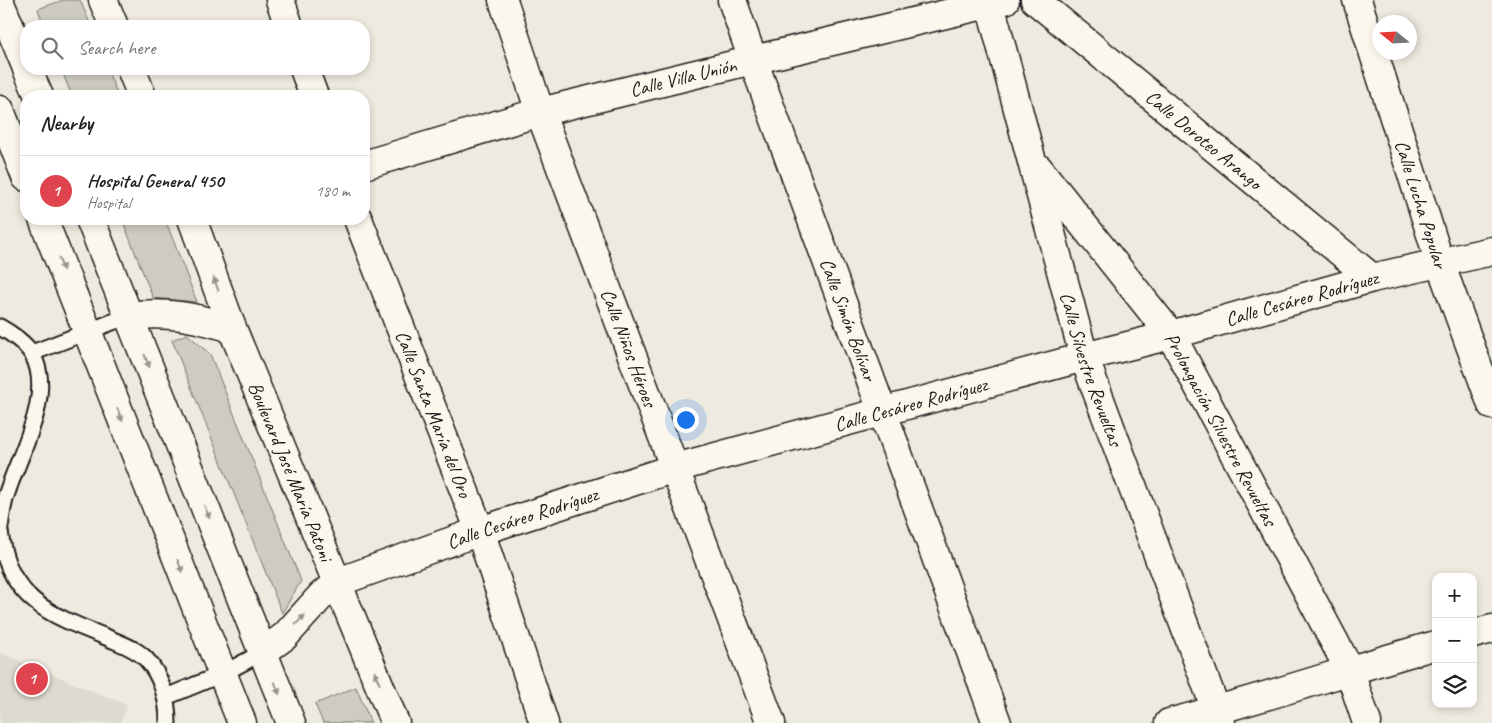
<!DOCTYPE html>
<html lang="en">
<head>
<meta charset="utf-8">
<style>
  body { margin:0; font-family:Caveat,sans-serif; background:#f6f6f6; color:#202124 }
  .controls { position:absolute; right:15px; bottom:15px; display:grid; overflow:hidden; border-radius:10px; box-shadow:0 2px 8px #0003 }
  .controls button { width:45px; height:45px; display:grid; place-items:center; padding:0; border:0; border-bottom:1px solid #e0e0e0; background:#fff; color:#202124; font:25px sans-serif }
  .compass { position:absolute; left:1372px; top:15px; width:45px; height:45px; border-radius:50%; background:#fff; box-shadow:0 2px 8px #0003; rotate:288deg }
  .you { position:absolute; left:685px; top:419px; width:18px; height:18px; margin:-12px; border:4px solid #fff; border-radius:50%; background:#1a73e8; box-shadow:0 0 0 8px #1a73e833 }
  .badge { display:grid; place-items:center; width:32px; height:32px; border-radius:50%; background:#d1495b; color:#fff; font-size:16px; font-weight:700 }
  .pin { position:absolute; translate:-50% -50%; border:2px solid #fff; box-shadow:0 1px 5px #0006 }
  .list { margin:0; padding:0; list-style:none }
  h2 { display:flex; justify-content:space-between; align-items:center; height:65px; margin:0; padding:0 20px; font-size:21px }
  h2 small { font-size:16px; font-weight:400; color:#757577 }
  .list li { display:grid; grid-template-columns:32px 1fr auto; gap:15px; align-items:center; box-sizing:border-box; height:70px; padding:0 20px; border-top:1px solid #e0e0e0 }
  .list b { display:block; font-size:19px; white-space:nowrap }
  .list p { margin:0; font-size:16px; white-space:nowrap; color:#757577 }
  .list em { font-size:16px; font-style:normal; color:#757577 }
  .icon { flex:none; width:28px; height:28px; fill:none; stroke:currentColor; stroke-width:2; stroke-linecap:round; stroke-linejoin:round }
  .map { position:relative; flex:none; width:1492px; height:723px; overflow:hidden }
  .search { position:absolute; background:#fff; box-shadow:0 2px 8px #0003; left:20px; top:20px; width:350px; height:55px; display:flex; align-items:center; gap:12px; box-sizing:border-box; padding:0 18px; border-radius:20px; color:#757577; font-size:19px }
  .panel { position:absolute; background:#fff; box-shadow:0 2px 8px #0003; left:20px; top:90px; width:350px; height:135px; border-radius:20px }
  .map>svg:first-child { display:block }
  .built { fill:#dedad1 }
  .green { fill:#ceccc2; stroke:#75746f }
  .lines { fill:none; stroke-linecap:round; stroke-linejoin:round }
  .service-casing { stroke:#1c1c1c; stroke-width:19 }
  .minor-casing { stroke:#1c1c1c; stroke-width:31 }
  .secondary-casing { stroke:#1c1c1c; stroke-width:31 }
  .service { stroke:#fbf7ec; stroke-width:15 }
  .minor { stroke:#fbf7ec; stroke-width:28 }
  .secondary { stroke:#fbf7ec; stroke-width:28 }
  .oneway { fill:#97948e }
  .labels { text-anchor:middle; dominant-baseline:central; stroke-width:4.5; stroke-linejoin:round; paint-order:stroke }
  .street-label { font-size:20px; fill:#1c1c1c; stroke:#fbf7ec }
</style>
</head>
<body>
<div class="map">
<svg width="1492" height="723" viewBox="0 0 1492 723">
  <rect width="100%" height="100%" fill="#eeeadf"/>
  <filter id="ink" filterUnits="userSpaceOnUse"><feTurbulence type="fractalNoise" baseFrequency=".02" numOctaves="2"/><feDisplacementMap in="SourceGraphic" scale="10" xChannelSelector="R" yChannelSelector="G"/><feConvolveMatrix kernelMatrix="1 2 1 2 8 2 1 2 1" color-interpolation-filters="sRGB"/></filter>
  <g filter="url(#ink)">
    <!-- built -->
    <path class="built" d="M0,653L127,705L120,723H0Z"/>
    <!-- green -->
    <path class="green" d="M63,0H80L91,26H44L38,9Z
      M61,69H107L118,96H72Z
      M122,219H165L197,302L153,298Z
      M187,334L210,354L301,581L282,613L172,340Z
      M356,687L371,723H323L315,704Z"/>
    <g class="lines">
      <defs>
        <path id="service" d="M0,327C11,333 26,344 32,354C55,393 21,451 8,490C3,502 2,515 0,527
          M32,353L128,316
          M0,531C7,599 50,615 106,637C119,643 136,648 146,659C162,676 168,701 168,723
          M166,697L222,674L263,652"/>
        <g id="minor">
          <path d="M280,0L289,26"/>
          <path id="s1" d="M503,0L540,112L771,723"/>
          <path id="s2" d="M732,0L753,60L997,723"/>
          <path id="s3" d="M1035,0L1372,278"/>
          <path id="s4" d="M1357,0L1440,263L1492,405"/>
          <path id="s5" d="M990,4L1084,357L1221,723"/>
          <path d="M304,69L314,96"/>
          <path d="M0,110L26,177"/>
          <path id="s6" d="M364,165L540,112L753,60L1005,0"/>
          <path id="s7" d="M1038,168L1171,335L1349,669L1367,723"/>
          <path d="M43,219L242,723"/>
          <path id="s8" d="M358,219L480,531L544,723"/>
          <path id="s9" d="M338,582L480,531L675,468L1084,357L1171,335L1372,278L1492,251"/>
          <path d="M1473,634L1492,629"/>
          <path d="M1169,723C1259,700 1347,670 1436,645"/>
        </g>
        <g id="secondary">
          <path d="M103,0L114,26"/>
          <path d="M0,3L26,66"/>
          <path d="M27,69L39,96"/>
          <path d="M131,69L142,96"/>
          <path d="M90,219L291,723"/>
          <path id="s10" d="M192,219L232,328L395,723"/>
          <path d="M128,316C168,311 194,317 232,328"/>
          <path d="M263,652L285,636L321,596L338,582"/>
        </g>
      </defs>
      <!-- service casing -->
      <use href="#service" class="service-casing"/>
      <!-- minor casing -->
      <use href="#minor" class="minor-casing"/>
      <!-- secondary casing -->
      <use href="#secondary" class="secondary-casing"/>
      <!-- service -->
      <use href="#service" class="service"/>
      <!-- minor -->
      <use href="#minor" class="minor"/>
      <!-- secondary -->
      <use href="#secondary" class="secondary"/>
    </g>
    <!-- one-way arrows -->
    <defs><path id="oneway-solid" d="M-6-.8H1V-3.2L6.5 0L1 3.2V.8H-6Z" transform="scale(1.25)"/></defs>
    <g class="oneway">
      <use href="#oneway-solid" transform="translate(61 264) rotate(69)"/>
      <use href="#oneway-solid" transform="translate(216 284) rotate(-110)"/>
      <use href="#oneway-solid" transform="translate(147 361) rotate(68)"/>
      <use href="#oneway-solid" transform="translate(120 415) rotate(68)"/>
      <use href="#oneway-solid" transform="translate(207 512) rotate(68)"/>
      <use href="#oneway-solid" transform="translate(180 566) rotate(68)"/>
      <use href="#oneway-solid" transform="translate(300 620) rotate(-45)"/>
      <use href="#oneway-solid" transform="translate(377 678) rotate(-112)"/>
      <use href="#oneway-solid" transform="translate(277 688) rotate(69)"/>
    </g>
  </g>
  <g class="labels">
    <!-- street labels -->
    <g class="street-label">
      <text stroke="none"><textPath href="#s6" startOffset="331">Calle Villa Unión</textPath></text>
      <text stroke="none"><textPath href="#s3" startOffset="219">Calle Doroteo Arango</textPath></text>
      <text stroke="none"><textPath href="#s4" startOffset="214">Calle Lucha Popular</textPath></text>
      <text stroke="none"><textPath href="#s9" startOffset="1005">Calle Cesáreo Rodríguez</textPath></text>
      <text stroke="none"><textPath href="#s2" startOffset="340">Calle Simón Bolívar</textPath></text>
      <text stroke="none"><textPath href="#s1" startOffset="370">Calle Niños Héroes</textPath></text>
      <text stroke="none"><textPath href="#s5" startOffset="379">Calle Silvestre Revueltas</textPath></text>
      <text stroke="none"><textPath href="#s9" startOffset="600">Calle Cesáreo Rodríguez</textPath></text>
      <text stroke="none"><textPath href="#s8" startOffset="209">Calle Santa María del Oro</textPath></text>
      <text stroke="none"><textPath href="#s7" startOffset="320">Prolongación Silvestre Revueltas</textPath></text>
      <text stroke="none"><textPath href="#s10" startOffset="271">Boulevard José María Patoni</textPath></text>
      <text stroke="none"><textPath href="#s9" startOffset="195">Calle Cesáreo Rodríguez</textPath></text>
    </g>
  </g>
</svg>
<div class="controls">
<button>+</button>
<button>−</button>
<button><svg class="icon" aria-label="layers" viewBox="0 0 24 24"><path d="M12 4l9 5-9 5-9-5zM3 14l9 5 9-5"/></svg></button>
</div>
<svg class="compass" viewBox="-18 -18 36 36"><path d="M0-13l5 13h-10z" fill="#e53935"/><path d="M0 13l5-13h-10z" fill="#757577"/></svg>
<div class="you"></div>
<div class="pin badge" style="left:32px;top:679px;background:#e0444e">1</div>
<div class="search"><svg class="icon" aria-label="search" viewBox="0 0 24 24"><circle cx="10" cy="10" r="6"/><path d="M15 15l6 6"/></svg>Search here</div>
<section class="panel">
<h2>Nearby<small></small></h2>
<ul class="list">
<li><span class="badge" style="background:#e0444e">1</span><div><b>Hospital General 450</b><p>Hospital</p></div><em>180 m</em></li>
</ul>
</section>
</div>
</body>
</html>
